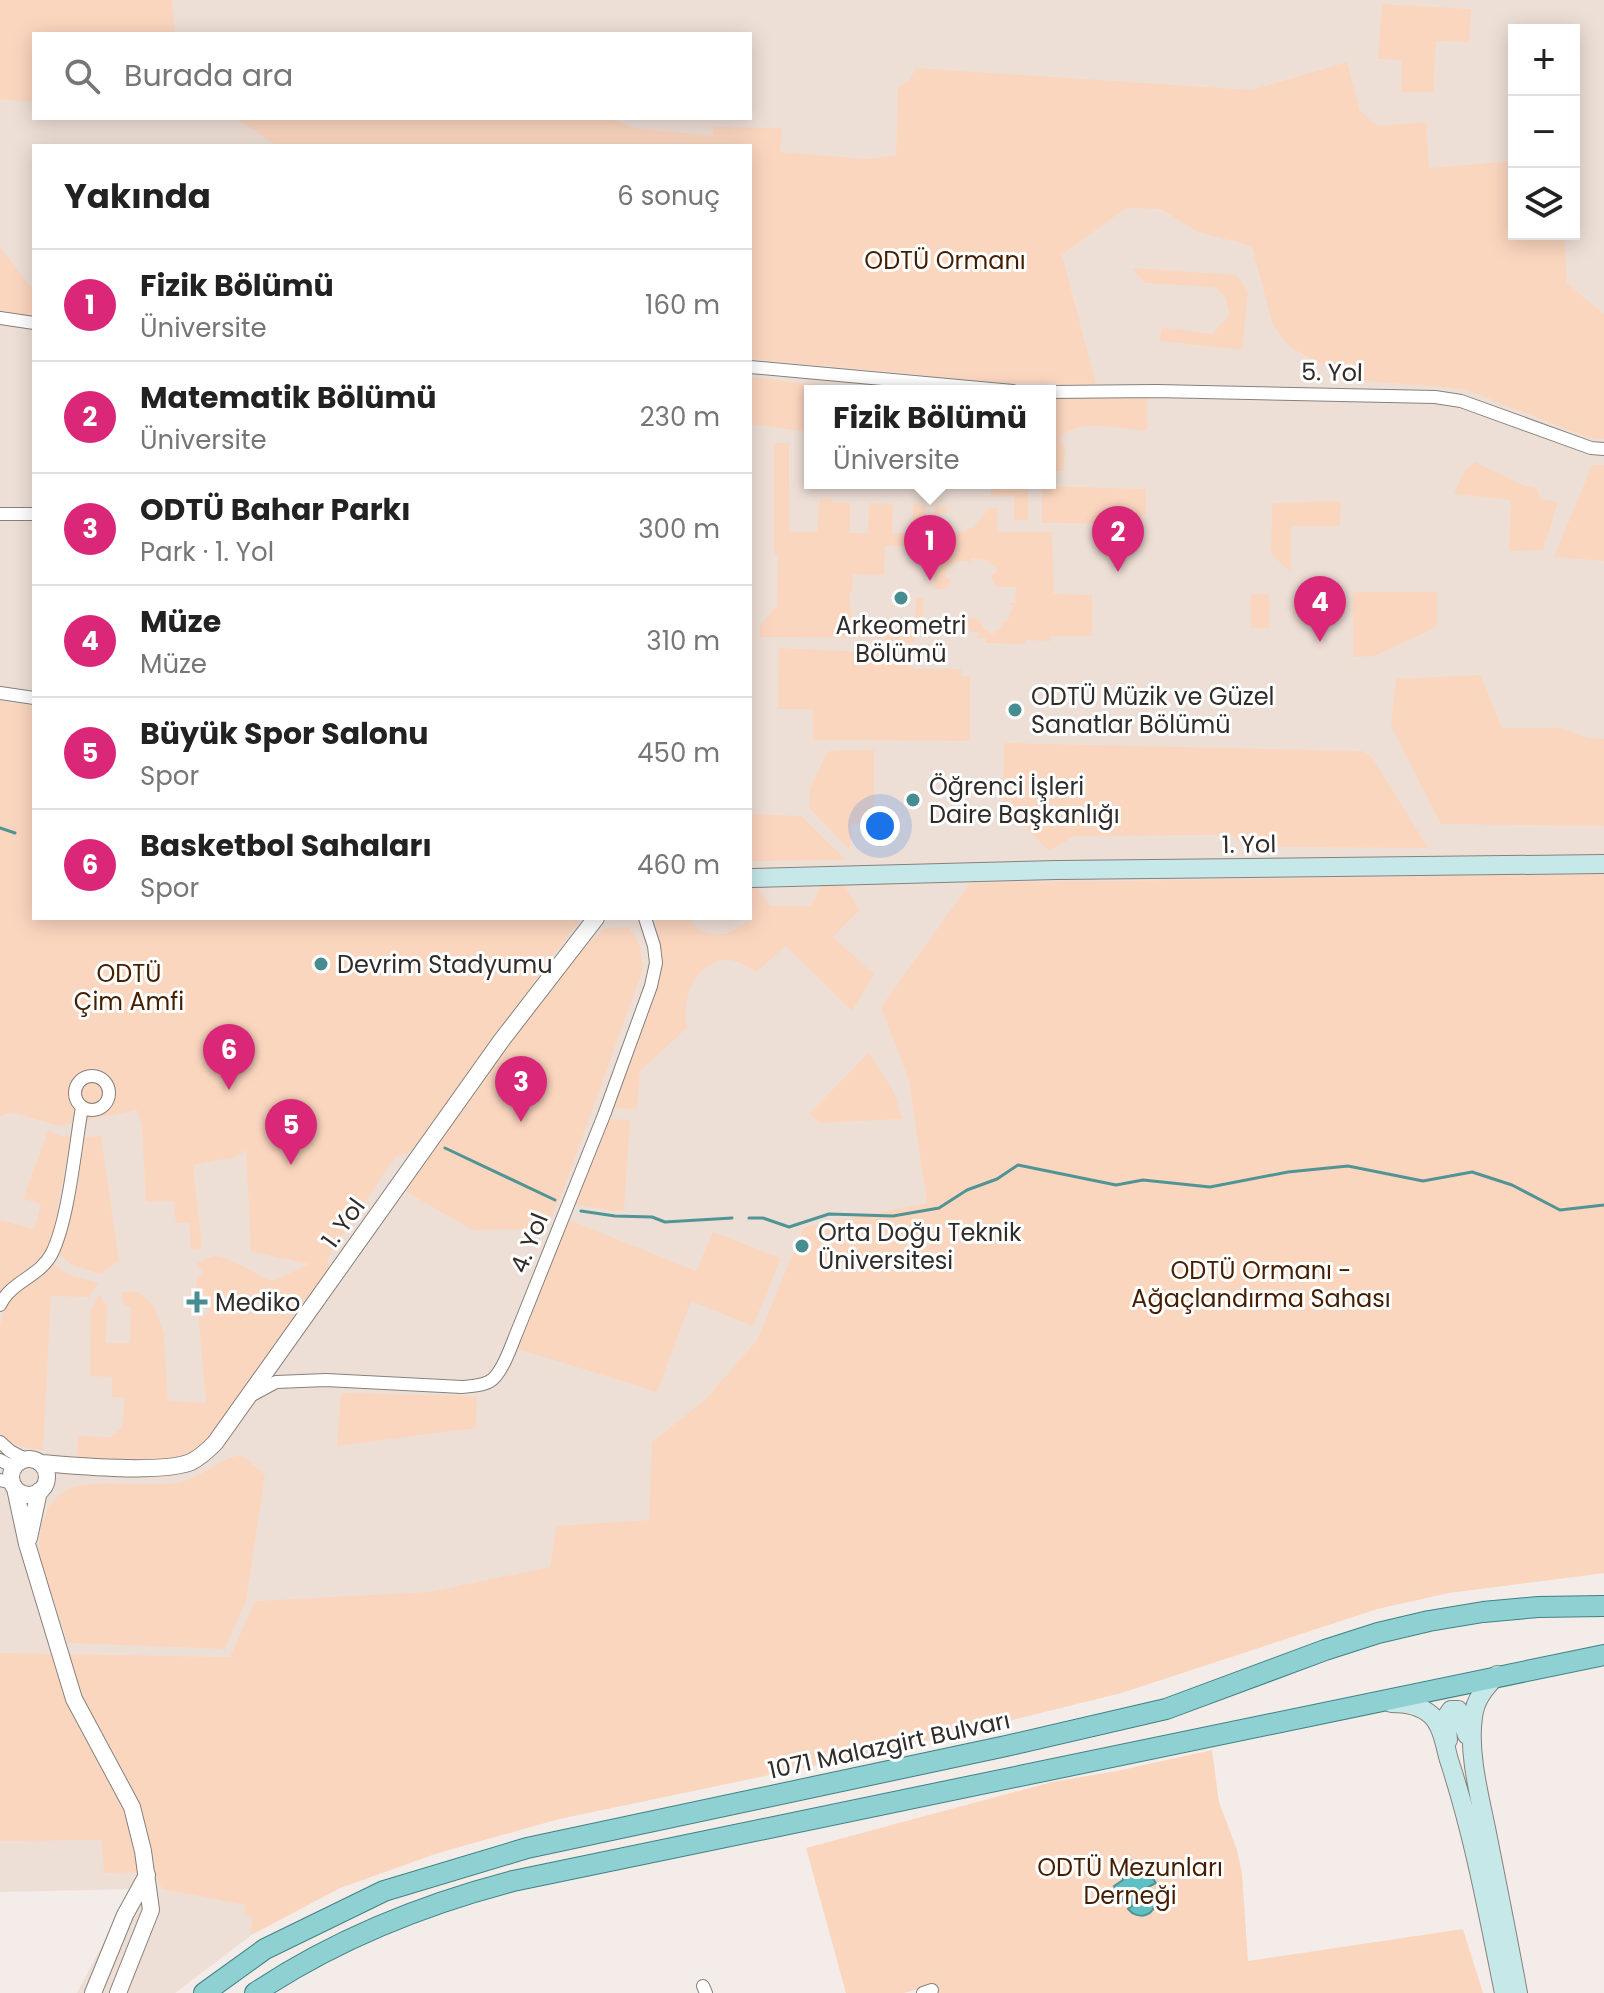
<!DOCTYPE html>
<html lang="tr">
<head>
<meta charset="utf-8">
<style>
  body { margin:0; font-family:Poppins,sans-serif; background:#f2f2f2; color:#222 }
  .controls { position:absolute; right:24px; top:24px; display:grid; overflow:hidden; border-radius:0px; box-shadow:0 4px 20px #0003 }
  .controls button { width:72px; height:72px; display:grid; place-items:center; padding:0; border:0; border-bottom:2px solid #e0e0e0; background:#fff; color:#222; font:40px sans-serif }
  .you { position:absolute; left:880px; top:826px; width:28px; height:28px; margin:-20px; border:6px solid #fff; border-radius:50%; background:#1a73e8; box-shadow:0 0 0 12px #1a73e833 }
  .badge { display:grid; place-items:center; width:52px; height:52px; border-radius:50%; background:#db2777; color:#fff; font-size:26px; font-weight:700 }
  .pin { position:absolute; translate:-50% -66px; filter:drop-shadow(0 2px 4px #0008) }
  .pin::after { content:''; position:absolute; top:42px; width:28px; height:24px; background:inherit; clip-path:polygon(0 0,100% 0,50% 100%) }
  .popup { position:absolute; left:804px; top:385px; width:252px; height:104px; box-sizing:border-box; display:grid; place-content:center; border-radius:0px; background:#fff; filter:drop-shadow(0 2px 6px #0005); font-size:26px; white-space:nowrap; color:#767676 }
  .popup b { font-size:30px; color:#222 }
  .popup::after { content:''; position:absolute; left:50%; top:100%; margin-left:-16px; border:16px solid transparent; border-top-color:#fff }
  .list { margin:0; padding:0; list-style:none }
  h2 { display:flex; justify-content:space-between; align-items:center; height:104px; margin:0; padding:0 32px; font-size:34px }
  h2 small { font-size:26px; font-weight:400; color:#767676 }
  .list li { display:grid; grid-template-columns:52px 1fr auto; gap:24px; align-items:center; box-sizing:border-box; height:112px; padding:0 32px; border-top:2px solid #e0e0e0 }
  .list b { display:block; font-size:30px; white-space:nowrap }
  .list p { margin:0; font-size:26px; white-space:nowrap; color:#767676 }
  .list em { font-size:26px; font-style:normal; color:#767676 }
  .icon { flex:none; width:44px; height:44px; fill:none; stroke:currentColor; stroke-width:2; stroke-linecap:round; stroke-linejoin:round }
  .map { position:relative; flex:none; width:1604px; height:1993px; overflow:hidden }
  .search { position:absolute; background:#fff; box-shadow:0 4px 20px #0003; left:32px; top:32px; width:720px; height:88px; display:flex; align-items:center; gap:20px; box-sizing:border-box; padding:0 28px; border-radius:0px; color:#767676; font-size:30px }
  .panel { position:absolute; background:#fff; box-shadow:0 4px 20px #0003; left:32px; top:144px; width:720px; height:776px; border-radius:0px }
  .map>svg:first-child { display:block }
  .built { fill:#eedfd6; fill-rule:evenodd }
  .green { fill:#fbd6bf }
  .water { fill:#5fc0c3; stroke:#519495; stroke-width:2 }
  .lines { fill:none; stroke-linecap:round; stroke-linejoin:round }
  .stream { stroke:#519495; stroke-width:3 }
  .minor-casing { stroke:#87807c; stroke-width:14 }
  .tertiary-casing { stroke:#87807c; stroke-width:18 }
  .secondary-casing { stroke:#87807c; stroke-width:20 }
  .primary-casing { stroke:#3d8284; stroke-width:22 }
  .minor { stroke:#fff; stroke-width:12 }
  .tertiary { stroke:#fff; stroke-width:16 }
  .secondary { stroke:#c7e8e9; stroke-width:18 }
  .primary { stroke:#8fd0d3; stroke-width:20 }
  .poi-dot { fill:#458d90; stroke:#fff; stroke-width:3 }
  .labels { text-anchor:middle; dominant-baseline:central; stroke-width:6; stroke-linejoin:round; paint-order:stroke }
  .park-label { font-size:24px; fill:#451e00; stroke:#fff }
  .street-label { font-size:24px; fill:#2f2c2a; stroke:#fff }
  .poi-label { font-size:24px; fill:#2f2c2a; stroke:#fff; text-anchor:start }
</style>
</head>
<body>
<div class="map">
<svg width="1604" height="1993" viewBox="0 0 1604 1993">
  <rect width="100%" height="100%" fill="#f4ece8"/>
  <!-- built -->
  <path class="built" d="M0,0H1604V1573L1448,1593L1377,1609L1121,1693L903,1747L559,1819L494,1836L435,1854L340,1888L253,1934L175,1993H77L132,1889L0,1892ZM1514,30H1574V234H1514ZM34,34H750V118H34ZM34,146H750V918H34ZM810,391H1050V483H810Z"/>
  <!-- green -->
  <path class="green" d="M0,0H172L175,34H34V102L0,99Z
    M1382,4L1471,9L1469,42L1436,41L1433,92H1401L1402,60L1378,59Z
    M1347,62L1360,111L1378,126L1426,122L1429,168L1514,161V234H1564L1567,283L1604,314V439L1589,438L1464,389L1351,380L1291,348L1273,326L1252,246L1197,232L1161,209L1126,208L1062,255L1096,384L1007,383L750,359V146H277L236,118H610L634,128L713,136V127L782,128L780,152L867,159L896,155L898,88L909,80L916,68L1252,90Z
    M0,247L30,286H34V317L0,312Z
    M1132,268L1237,275L1248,292L1242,350L1159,341L1162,327L1212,334L1230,314L1225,296L1215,287L1145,283Z
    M750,377L862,390L873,391H810V432L750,424Z
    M1147,398V431C1120,429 1081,418 1060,437L1065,450L1063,471H1050V399Z
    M774,443H789V532H817L820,498L832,499L833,502L850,503V533H868L869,503L893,504L892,533H912L913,504L926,505L925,547L885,546L884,575L853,574L852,591L849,592L852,618L915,619L916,598H923V632H915V643H885L884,638L760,637V625L777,606L778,555L774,554Z
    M1475,462L1523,485L1537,488L1540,499L1558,502L1543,550L1509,551L1511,500L1454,494L1465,470Z
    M1592,465H1604V561L1554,557Z
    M991,483H1028V520H1014V496L991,495Z
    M1042,486L1146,489V512L1134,524L1042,523Z
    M1341,501L1340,526H1291V572L1271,554L1272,503Z
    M935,505L947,508V513H938L937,528L940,531L950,532L952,528L955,532H965L968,528H973L989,508H997V532H1052L1054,594L1092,595V636H1051V641L1025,640V644L986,643V638H978V632H969V627L966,626V618L979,619L984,630L987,629L991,635L1004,625L1001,622L1007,621L1013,607L1009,603H1015L1016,587H996L991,576L998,570L986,560L971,558L970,562C957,558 948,566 945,576L951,580L946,589H934Z
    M1353,592H1437V627L1374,656L1353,657Z
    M1251,594H1269V628H1251Z
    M779,648L905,654V661L914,669H961V676H970V741L813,740V709H778Z
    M1480,675L1502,728H1559L1588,738L1604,739V826L1441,824L1391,726L1396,679Z
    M0,701L34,706V918H581L410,1153L395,1157L327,1259L332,1270L197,1455L153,1461L76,1458L78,1436L110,1437L122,1427L125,1397H112V1377L90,1376L91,1311L99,1295L107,1306L106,1343H130L131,1307L124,1306L121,1292H139L154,1306L164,1333L168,1401L206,1403L199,1323V1317L209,1314L208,1295L198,1296L196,1280L204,1272L196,1264C201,1262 209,1257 215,1256C229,1256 257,1275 272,1281L310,1264L251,1252L246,1150L236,1157L193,1165L202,1249L191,1250L189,1223H176L173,1201L146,1202L142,1128L137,1110L59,1126L11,1112L0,1117Z
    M1004,743L1363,751L1372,757L1428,848L1248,847L1231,835L1075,836L1049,851L1003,804Z
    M836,750H874V823L851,824L850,850L809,808L810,789L827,752Z
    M750,814L801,816L846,860L750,861Z
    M1604,874V1573L1448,1593L1377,1609L1121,1693L903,1747L559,1819L435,1854L340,1888L253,1934L251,1931L253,1917L244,1915L246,1905L162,1889L154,1872L104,1873L101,1840L0,1841V1653L230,1657L255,1601L429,1592L550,1567L556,1526L649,1520L652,1442L706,1399L757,1340L804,1227L927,1203L909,1081L881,1007L970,883Z
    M843,883L859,910L833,937L874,974L852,1011L786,946L756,972C747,967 738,960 727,960C694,960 681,1003 687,1028L640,1071L637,1109L612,1108L658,982L660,969L655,918H691L692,923C709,942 735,935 750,918V886L756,885L771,906H810L823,884Z
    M629,927L640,945L643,969L563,1191L546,1229L472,1230L405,1191L503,1053L582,950L604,929Z
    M869,1052L894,1092L902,1119L821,1123L809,1114Z
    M608,1119L630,1120L624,1210L615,1211L573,1204Z
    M48,1131L62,1136H71L51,1245C34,1269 16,1272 0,1294V1220L34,1229L41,1204L23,1199Z
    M101,1135L119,1261L100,1274L72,1265L58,1253L66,1232L82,1138Z
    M567,1219L696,1271L713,1232L781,1258L753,1326L691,1301L657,1392L515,1348Z
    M52,1263L69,1275L99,1283L89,1297L51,1296L43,1450C25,1448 14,1447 0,1433V1325L3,1312L8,1300Z
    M341,1393L477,1396L476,1428L337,1446Z
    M242,1455L265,1475L246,1601L225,1649L68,1643C59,1614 46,1584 40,1555C36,1529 49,1491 77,1486C109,1480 143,1487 175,1483C201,1480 217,1458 242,1455Z
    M1212,1750L1219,1802L1237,1850L1242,1873L1248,1961L1463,1929L1483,1993H937L925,1987L904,1993H846L806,1848L1052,1782L1117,1771Z"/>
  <!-- water -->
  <path class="water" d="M1125,1859L1137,1862L1140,1868L1144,1865L1156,1883L1146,1888L1151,1901L1155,1900C1156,1916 1138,1921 1128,1909L1132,1906L1130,1899L1124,1902L1114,1886L1123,1880L1120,1866Z"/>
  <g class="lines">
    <!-- stream -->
    <path class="stream" d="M0,828L15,833
      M445,1148L555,1200
      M581,1211L615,1216L652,1217L665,1222L732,1218
      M749,1218H763L789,1227L829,1214L893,1216L939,1208L967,1190L997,1179L1018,1165L1116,1185L1143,1180L1210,1187L1288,1172L1348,1166L1423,1181L1472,1172L1512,1185L1560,1210L1604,1205"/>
    <defs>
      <path id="minor" d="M0,318L34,323
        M750,367L1013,391
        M1050,392L1156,391L1435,397L1461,401L1591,448L1604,449
        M0,514H34
        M0,693L34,698
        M75 1093a17 17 0 1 1 34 0a17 17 0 1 1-34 0Z
        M0,1305C11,1281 40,1277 52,1253C69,1218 75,1147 82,1107
        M252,1395L276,1382L326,1380L462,1387C472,1386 485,1386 493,1379C505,1367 512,1343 519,1327L604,1115L651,986L656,963L654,946L645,918
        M0,1442L10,1451L25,1459
        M0,1460L14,1467
        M0,1480L13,1483
        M703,1986L706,1993
        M923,1993L932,1990"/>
      <path id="tertiary" d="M11 1477a18 18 0 1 1 36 0a18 18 0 1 1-36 0Z
        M42,1463C76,1466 161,1474 191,1462C201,1457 208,1450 215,1443L501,1041L596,918
        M15,1488L27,1544L74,1699L132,1807L143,1851L151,1910L118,1993
        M29,1538L39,1491
        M93,1993L125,1915L147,1875"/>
      <path id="secondary" d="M750,878L1057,870L1604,864
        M1497,1675C1485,1688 1475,1699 1473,1717C1468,1752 1479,1794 1486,1828C1497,1883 1508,1938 1518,1993
        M1391,1703C1405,1703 1420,1705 1431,1715C1442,1725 1445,1746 1449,1760C1474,1836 1488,1914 1504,1993
        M1448,1740L1446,1717L1451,1710H1458L1467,1735"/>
      <path id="primary" d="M204,1993L265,1949L384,1891L527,1848L1006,1746L1166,1709L1325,1650L1378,1633L1429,1621L1483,1612L1538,1607L1604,1606
        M255,1993C334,1940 421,1905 513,1881L1604,1655"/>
    </defs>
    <!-- minor casing -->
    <use href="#minor" class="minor-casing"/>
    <!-- tertiary casing -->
    <use href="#tertiary" class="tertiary-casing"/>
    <!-- secondary casing -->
    <use href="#secondary" class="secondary-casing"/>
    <!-- primary casing -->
    <use href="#primary" class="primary-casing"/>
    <!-- minor -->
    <use href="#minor" class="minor"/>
    <!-- tertiary -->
    <use href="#tertiary" class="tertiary"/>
    <!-- secondary -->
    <use href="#secondary" class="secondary"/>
    <!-- primary -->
    <use href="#primary" class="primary"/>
  </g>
  <!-- markers -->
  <g class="poi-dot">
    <circle cx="901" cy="598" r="8"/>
    <circle cx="1015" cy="710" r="8"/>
    <circle cx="913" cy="800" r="8"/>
    <circle cx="321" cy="964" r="8"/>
    <circle cx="802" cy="1246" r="8"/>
    <path d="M193 1290h8v8h8v8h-8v8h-8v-8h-8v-8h8z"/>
  </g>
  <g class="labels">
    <!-- park labels -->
    <g class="park-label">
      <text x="945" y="260">ODTÜ Ormanı</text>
      <text x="129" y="973">ODTÜ<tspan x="129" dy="28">Çim Amfi</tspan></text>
      <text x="1261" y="1270">ODTÜ Ormanı -<tspan x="1261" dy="28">Ağaçlandırma Sahası</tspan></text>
      <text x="1130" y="1867">ODTÜ Mezunları<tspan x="1130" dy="28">Derneği</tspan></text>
    </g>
    <!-- street labels -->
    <g class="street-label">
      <text transform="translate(1332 372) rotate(1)">5. Yol</text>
      <text transform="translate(1249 844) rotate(-1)">1. Yol</text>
      <text transform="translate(343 1223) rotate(-54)">1. Yol</text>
      <text transform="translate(529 1243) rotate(-68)">4. Yol</text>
      <text transform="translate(889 1745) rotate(-12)">1071 Malazgirt Bulvarı</text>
    </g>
    <!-- poi labels -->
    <g class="poi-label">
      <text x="901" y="625" text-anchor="middle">Arkeometri<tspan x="901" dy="28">Bölümü</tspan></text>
      <text x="1031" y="696">ODTÜ Müzik ve Güzel<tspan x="1031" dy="28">Sanatlar Bölümü</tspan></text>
      <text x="929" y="786">Öğrenci İşleri<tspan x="929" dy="28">Daire Başkanlığı</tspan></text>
      <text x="337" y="964">Devrim Stadyumu</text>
      <text x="818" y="1232">Orta Doğu Teknik<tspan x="818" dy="28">Üniversitesi</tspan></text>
      <text x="215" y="1302">Mediko</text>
    </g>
  </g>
</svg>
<div class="controls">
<button>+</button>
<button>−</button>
<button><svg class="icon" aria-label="layers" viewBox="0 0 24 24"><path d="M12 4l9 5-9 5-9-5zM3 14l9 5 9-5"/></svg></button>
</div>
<div class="you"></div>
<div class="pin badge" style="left:930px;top:581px">1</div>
<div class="popup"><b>Fizik Bölümü</b>Üniversite</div>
<div class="pin badge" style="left:1118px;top:572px">2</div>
<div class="pin badge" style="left:521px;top:1122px">3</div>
<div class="pin badge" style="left:1320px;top:642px">4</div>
<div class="pin badge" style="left:291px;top:1165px">5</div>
<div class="pin badge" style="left:229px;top:1090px">6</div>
<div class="search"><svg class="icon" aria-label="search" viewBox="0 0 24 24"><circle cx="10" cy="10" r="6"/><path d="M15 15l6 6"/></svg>Burada ara</div>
<section class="panel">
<h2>Yakında<small>6 sonuç</small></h2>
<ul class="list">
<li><span class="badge">1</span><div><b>Fizik Bölümü</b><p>Üniversite</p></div><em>160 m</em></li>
<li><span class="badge">2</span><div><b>Matematik Bölümü</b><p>Üniversite</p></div><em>230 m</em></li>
<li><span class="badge">3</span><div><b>ODTÜ Bahar Parkı</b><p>Park · 1. Yol</p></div><em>300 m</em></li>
<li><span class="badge">4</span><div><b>Müze</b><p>Müze</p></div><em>310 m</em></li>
<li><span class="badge">5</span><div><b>Büyük Spor Salonu</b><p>Spor</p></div><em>450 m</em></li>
<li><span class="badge">6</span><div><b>Basketbol Sahaları</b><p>Spor</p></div><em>460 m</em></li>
</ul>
</section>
</div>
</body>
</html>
